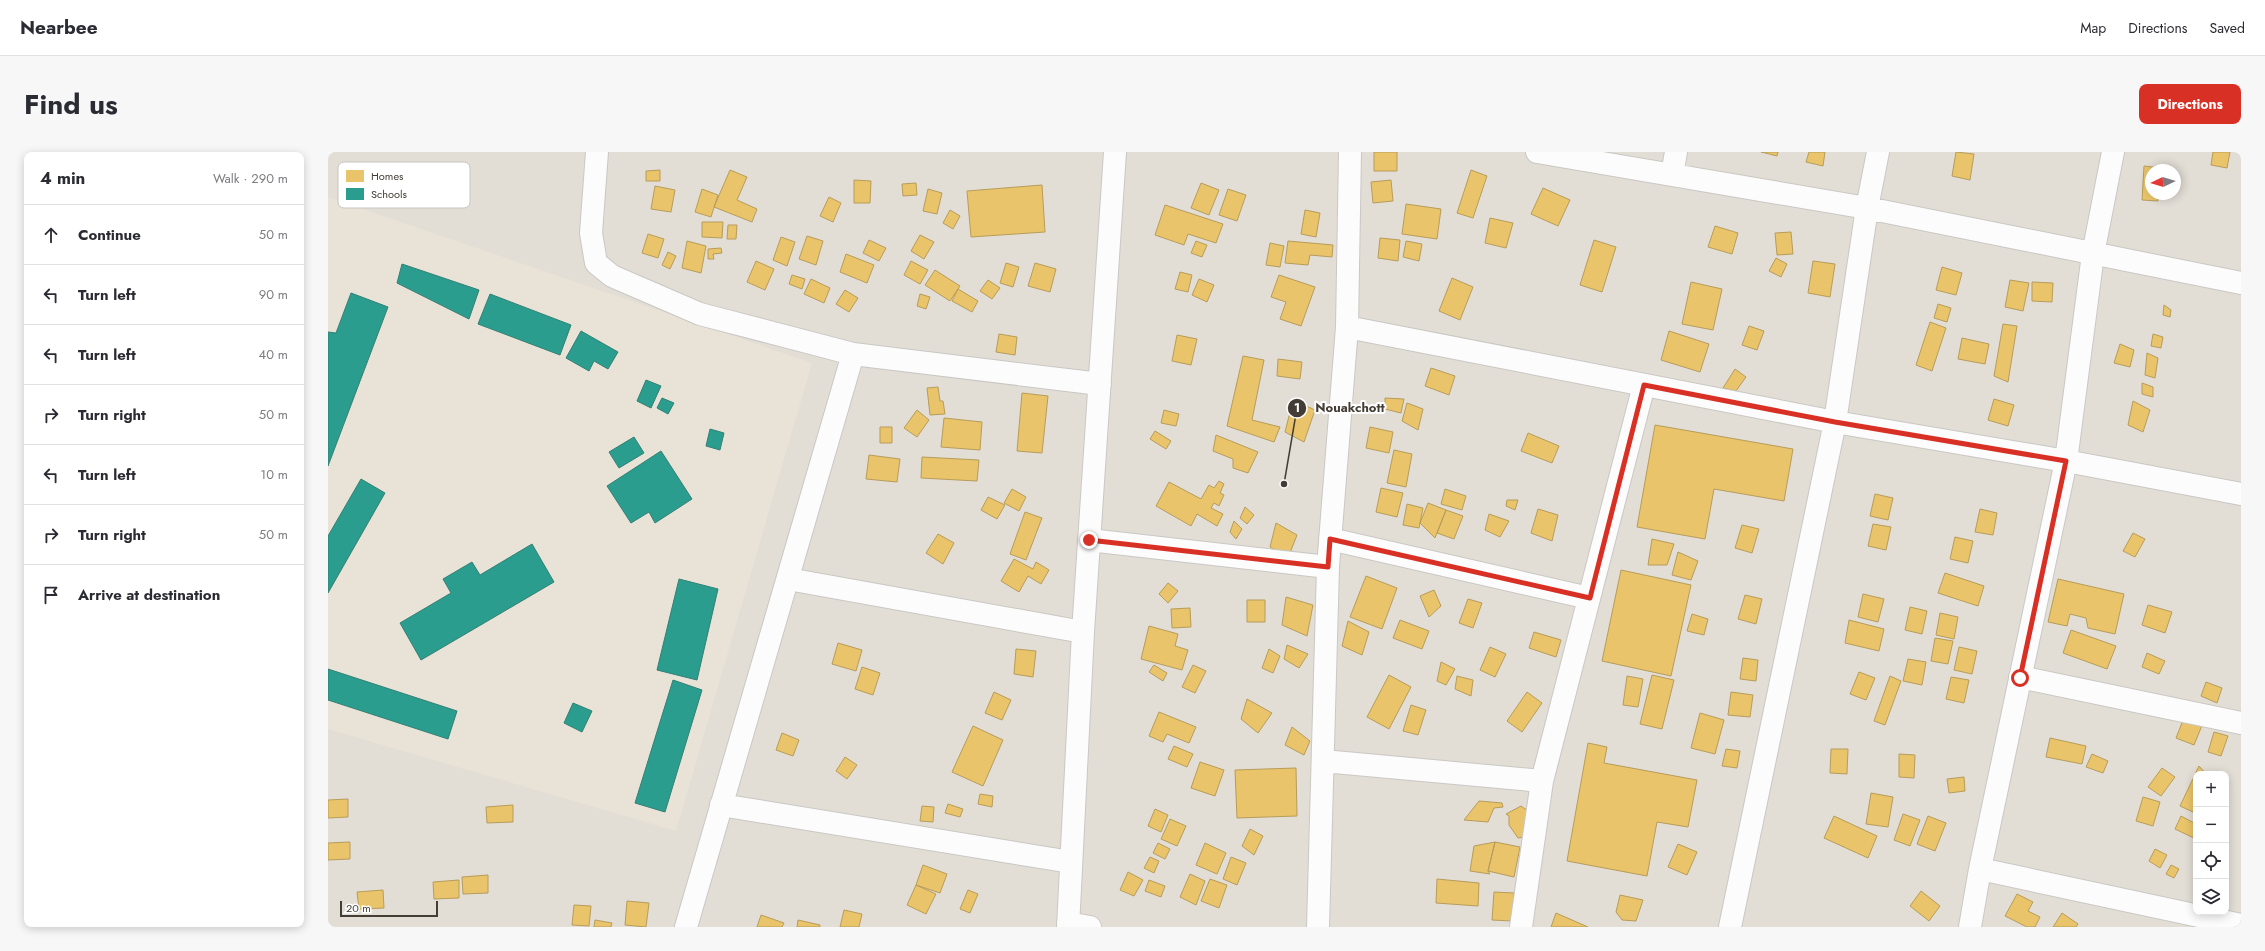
<!DOCTYPE html>
<html lang="en">
<head>
<meta charset="utf-8">
<style>
  body { margin:0; font-family:Jost,sans-serif; background:#f7f7f7; color:#2b2b33 }
  .controls { position:absolute; right:12px; bottom:12px; display:grid; overflow:hidden; border-radius:8px; box-shadow:0 2px 10px #0003 }
  .controls button { width:36px; height:36px; display:grid; place-items:center; padding:0; border:0; border-bottom:1px solid #e1e1e2; background:#fff; color:#2b2b33; font:20px sans-serif }
  .compass { position:absolute; left:1817px; top:12px; width:36px; height:36px; border-radius:50%; background:#fff; box-shadow:0 2px 10px #0003; rotate:266deg }
  .scale { position:absolute; left:12px; bottom:10px; width:98px; box-sizing:border-box; padding-left:4px; border:2px solid #433d35; border-top:0; font-size:11px; line-height:14px; white-space:nowrap; color:#433d35; -webkit-text-stroke:3px #fff; paint-order:stroke }
  .stop { position:absolute; width:12px; height:12px; margin:-9px; border:3px solid #d93025; border-radius:50%; background:#fff }
  .stop.end { background:#d93025; border-color:#fff; box-shadow:0 1px 4px #0008 }
  .list { margin:0; padding:0; list-style:none }
  h2 { display:flex; justify-content:space-between; align-items:center; height:52px; margin:0; padding:0 16px; font-size:17px }
  h2 small { font-size:13px; font-weight:400; color:#7c7c81 }
  .list li { display:grid; grid-template-columns:26px 1fr auto; gap:12px; align-items:center; box-sizing:border-box; height:60px; padding:0 16px; border-top:1px solid #e1e1e2 }
  .list b { display:block; font-size:15px; white-space:nowrap }
  .list em { font-size:13px; font-style:normal; color:#7c7c81 }
  .icon { flex:none; width:22px; height:22px; fill:none; stroke:currentColor; stroke-width:2; stroke-linecap:round; stroke-linejoin:round }
  .map { position:relative; flex:none; width:1913px; height:775px; overflow:hidden; border-radius:8px }
  header { display:flex; align-items:center; gap:24px; box-sizing:border-box; height:56px; padding:0 20px; background:#fff; border-bottom:1px solid #e1e1e2 }
  header strong { font-size:19px }
  nav { display:flex; gap:22px; margin-inline-start:auto; font-size:14px }
  .intro { display:flex; align-items:center; justify-content:space-between; box-sizing:border-box; height:96px; padding:0 24px }
  h1 { margin:0; font-size:28px }
  .button { padding:10px 18px; border-radius:8px; background:#d93025; color:#fff; font-size:14px; font-weight:700 }
  main { display:flex; gap:24px; padding:0 24px }
  aside { flex:1; background:#fff; border-radius:8px; box-shadow:0 2px 10px #0003 }
  .map>svg:first-child { display:block }
  .residential { fill:#e2ddd5; fill-rule:evenodd }
  .education { fill:#e9e3d7 }
  .homes { fill:#e9c46a; stroke:#b79c5a }
  .schools { fill:#2a9d8f; stroke:#328074 }
  .lines { fill:none; stroke-linecap:round; stroke-linejoin:round }
  .minor-casing { stroke:#cac8c4; stroke-width:24 }
  .minor { stroke:#fcfcfc; stroke-width:22 }
  .route { stroke:#d93025; stroke-width:5 }
  .key { fill:#fff; stroke:#c7c5c2; stroke-width:1 }
  .key-label { font-size:11px; fill:#433d35 }
  .leader { fill:none; stroke:#433d35; stroke-width:1.5 }
  .callout-dot { fill:#433d35; stroke:#fff; stroke-width:1.5 }
  .mark-label { font-size:12px; text-anchor:middle; font-weight:bold; fill:#fff }
  .callout-label { font-size:13px; text-anchor:middle; font-weight:bold; fill:#433d35; stroke:#fff; stroke-width:4; stroke-linejoin:round; paint-order:stroke }
</style>
</head>
<body>
<header>
<strong>Nearbee</strong>
<nav><a>Map</a><a>Directions</a><a>Saved</a></nav>
</header>
<div class="intro"><h1>Find us</h1><a class="button">Directions</a></div>
<main>
<aside>
<h2>4 min<small>Walk · 290 m</small></h2>
<ul class="list">
<li><svg class="icon" aria-label="ahead" viewBox="0 0 24 24"><path d="M12 20V5M6 11l6-6 6 6"/></svg><div><b>Continue</b></div><em>50 m</em></li>
<li><svg class="icon" aria-label="left" viewBox="0 0 24 24"><path d="M17 20v-9H6M10 6l-5 5 5 5"/></svg><div><b>Turn left</b></div><em>90 m</em></li>
<li><svg class="icon" aria-label="left" viewBox="0 0 24 24"><path d="M17 20v-9H6M10 6l-5 5 5 5"/></svg><div><b>Turn left</b></div><em>40 m</em></li>
<li><svg class="icon" aria-label="right" viewBox="0 0 24 24"><path d="M7 20v-9h11M14 6l5 5-5 5"/></svg><div><b>Turn right</b></div><em>50 m</em></li>
<li><svg class="icon" aria-label="left" viewBox="0 0 24 24"><path d="M17 20v-9H6M10 6l-5 5 5 5"/></svg><div><b>Turn left</b></div><em>10 m</em></li>
<li><svg class="icon" aria-label="right" viewBox="0 0 24 24"><path d="M7 20v-9h11M14 6l5 5-5 5"/></svg><div><b>Turn right</b></div><em>50 m</em></li>
<li><svg class="icon" aria-label="arrive" viewBox="0 0 24 24"><path d="M6 21V4h12l-3 4 3 4H6"/></svg><div><b>Arrive at destination</b></div></li>
</ul>
</aside>
<div class="map">
<svg width="1913" height="775" viewBox="0 0 1913 775">
  <rect width="100%" height="100%" fill="#eeece8"/>
  <!-- residential -->
  <path class="residential" d="M0,0H1913V775H0ZM1823,18H1847V42H1823ZM1868,622H1898V760H1868Z"/>
  <!-- education -->
  <path class="education" d="M0,45L484,211L348,679L0,577Z"/>
  <!-- homes -->
  <path class="homes" d="M1046,0H1069V19H1046Z
    M1433,0H1450L1449,4Z
    M1481,0H1497L1495,14L1478,10Z
    M1628,0L1646,2L1642,28L1624,24Z
    M1885,0H1902L1899,16L1883,13Z
    M1816,14L1832,16V18H1823V42H1830V49L1814,48Z
    M332,18V29H318V19Z
    M402,18L419,25L409,48L429,57L424,70L386,55Z
    M1143,18L1159,24L1145,66L1129,61Z
    M526,28L543,29L542,51H526Z
    M1063,28L1065,49L1045,51L1043,30Z
    M588,31L589,43L575,44L574,32Z
    M873,31L891,38L881,63L863,56Z
    M714,33L717,80L643,85L639,39Z
    M327,34L347,38L343,60L323,57Z
    M1215,36L1242,48L1230,74L1203,62Z
    M374,37L390,43L383,65L367,60Z
    M600,37L614,41L609,62L595,59Z
    M900,37L918,43L909,69L891,63Z
    M501,45L513,51L505,70L492,64Z
    M1078,52L1113,57L1109,87L1074,82Z
    M837,53L895,72L888,91L860,82L856,93L827,83Z
    M622,58L632,64L625,77L615,71Z
    M977,58L992,61L988,85L973,82Z
    M1162,66L1185,71L1178,96L1157,91Z
    M374,70H395L394,86L374,85Z
    M400,73H409L408,87H399Z
    M1387,74L1410,81L1404,102L1380,95Z
    M1463,80L1465,102L1449,103L1447,81Z
    M320,82L336,87L330,106L314,101Z
    M592,83L606,90L596,107L583,99Z
    M479,84L495,89L488,113L471,107Z
    M453,85L467,90L459,114L445,108Z
    M1052,86L1072,88L1070,109L1050,106Z
    M541,88L558,96L551,109L535,101Z
    M1266,88L1288,95L1274,140L1252,133Z
    M359,89L378,94L373,121L354,116Z
    M868,89L879,93L874,105L863,101Z
    M960,89L1005,93L1004,105L982,103L980,113L957,111Z
    M1078,89L1094,92L1091,109L1075,105Z
    M942,91L956,94L952,115L938,113Z
    M393,96L394,101L385,102L386,107H380V97Z
    M340,100L348,104L342,117L334,113Z
    M518,102L546,113L539,131L512,120Z
    M1448,106L1459,112L1453,125L1441,119Z
    M428,109L446,117L437,138L419,130Z
    M583,109L600,118L592,132L576,123Z
    M1485,109L1507,112L1502,145L1480,141Z
    M678,111L691,115L685,135L672,131Z
    M707,111L728,117L722,140L700,134Z
    M1614,115L1634,121L1628,143L1608,138Z
    M607,118L632,134L622,149L597,133Z
    M852,120L864,123L860,140L847,137Z
    M464,123L477,127L474,137L461,132Z
    M951,123L987,135L973,174L952,167L958,150L943,145Z
    M1124,126L1145,135L1132,168L1111,159Z
    M483,127L502,136L496,151L476,142Z
    M871,127L886,133L879,150L864,143Z
    M660,128L672,136L664,147L652,139Z
    M1682,128L1701,131L1695,159L1677,155Z
    M1363,130L1394,137L1385,178L1354,172Z
    M1704,130L1725,131L1724,150L1704,149Z
    M630,137L650,149L644,160L624,149Z
    M517,138L530,146L521,160L508,152Z
    M592,142L602,145L598,157L589,154Z
    M1610,152L1623,156L1619,170L1606,166Z
    M1836,153L1843,158L1842,165L1835,163Z
    M1602,170L1618,176L1604,219L1588,213Z
    M1675,172L1689,174L1680,230L1666,224Z
    M1421,174L1436,179L1429,198L1414,193Z
    M1341,179L1381,192L1372,220L1333,208Z
    M671,182L689,185L687,203L668,200Z
    M1825,182L1835,185L1833,196L1823,194Z
    M849,183L869,187L863,213L844,209Z
    M1634,186L1661,192L1657,212L1630,207Z
    M1792,192L1806,198L1802,215L1786,211Z
    M1819,201L1830,206L1827,226L1817,223Z
    M915,204L936,208L924,268L952,275L946,290L899,274Z
    M950,207L974,210L972,227L949,224Z
    M1103,216L1127,224L1121,243L1097,234Z
    M1407,217L1418,225L1408,239L1395,236Z
    M1814,231L1825,235V245L1814,242Z
    M610,235L612,249H615L617,262L602,263L599,236Z
    M694,241L720,244L714,301L689,299Z
    M1057,246L1076,247L1073,261L1057,257Z
    M1666,247L1686,253L1680,274L1660,268Z
    M965,248L987,258L976,290L957,280Z
    M1805,249L1822,258L1815,280L1800,273Z
    M1079,251L1095,257L1090,278L1074,269Z
    M589,258L601,268L589,285L576,276Z
    M836,258L851,262L848,274L833,271Z
    M616,266L654,270L652,298L613,295Z
    M1327,273L1465,297L1456,349L1386,337L1377,387L1309,375Z
    M552,275H564V291H552Z
    M1042,275L1065,280L1061,301L1038,296Z
    M827,279L843,289L838,297L822,287Z
    M1200,281L1231,294L1224,311L1193,299Z
    M888,283L930,300L920,321L905,316V307L885,299Z
    M1066,298L1084,302L1078,335L1059,331Z
    M541,303L572,307L569,330L538,327Z
    M594,305L651,308L649,329L593,326Z
    M891,329L896,332L892,341L896,343L891,354L886,351L883,356L895,362L889,374L869,362L863,374L828,354L841,330L873,347L881,333L886,336Z
    M1053,336L1075,341L1069,365L1048,360Z
    M684,337L698,345L691,359L676,351Z
    M1117,337L1138,344L1134,358L1113,352Z
    M1547,342L1565,346L1560,368L1542,364Z
    M660,345L677,353L669,367L653,358Z
    M1179,348H1190L1187,358L1178,354Z
    M1100,351L1118,358L1107,386L1092,371Z
    M1079,352L1095,356L1091,376L1075,373Z
    M917,355L926,363L919,372L912,366Z
    M1210,357L1230,363L1224,389L1203,381Z
    M1652,357L1669,361L1665,383L1647,380Z
    M1118,358L1135,364L1126,387L1109,381Z
    M697,360L714,366L698,408L682,402Z
    M1161,362L1181,369L1172,385L1157,378Z
    M906,369L914,377L908,387L902,380Z
    M948,371L969,383L960,406L942,395Z
    M1545,372L1563,375L1558,398L1540,394Z
    M1414,373L1431,377L1424,401L1407,396Z
    M1805,381L1817,387L1807,405L1795,399Z
    M610,382L626,391L615,412L598,401Z
    M1627,385L1645,389L1640,411L1622,407Z
    M1324,387L1346,392L1339,413H1320Z
    M1350,400L1370,409L1363,428L1344,423Z
    M686,407L705,417L708,410L721,418L713,432L700,424L691,440L673,429Z
    M1293,418L1363,433L1343,524L1274,509Z
    M1617,421L1656,434L1650,454L1610,441Z
    M1038,424L1069,436L1054,477L1022,465Z
    M1730,427L1796,442L1787,482L1760,476L1758,466L1742,462L1739,474L1720,470Z
    M840,431L850,439L840,451L831,442Z
    M1106,438L1113,454L1101,465L1092,444Z
    M1535,442L1556,447L1550,470L1530,465Z
    M1417,443L1434,447L1428,472L1410,467Z
    M958,445L985,453L979,484L954,473Z
    M1140,447L1154,451L1145,476L1131,471Z
    M919,448H937V470H919Z
    M1820,453L1844,460L1837,481L1814,473Z
    M1582,455L1599,459L1594,482L1577,478Z
    M862,456L863,475L844,476L843,457Z
    M1612,461L1630,465L1626,487L1608,483Z
    M1364,462L1380,467L1376,483L1359,479Z
    M1072,468L1101,479L1094,497L1065,486Z
    M1521,468L1556,477L1551,499L1517,491Z
    M1020,469L1041,480L1034,503L1014,494Z
    M821,474L850,482L847,494L860,498L854,518L813,507Z
    M1743,478L1788,494L1779,517L1735,501Z
    M1206,480L1233,488L1228,505L1201,496Z
    M1607,486L1625,489L1620,512L1603,509Z
    M510,491L534,498L528,519L504,512Z
    M959,493L980,502L971,516L956,507Z
    M1162,495L1178,502L1167,525L1152,518Z
    M1631,495L1649,499L1644,522L1626,518Z
    M688,497L708,499L705,525L686,522Z
    M941,497L952,504L945,521L934,516Z
    M1819,501L1837,509L1831,522L1814,515Z
    M1415,506L1430,508L1428,529L1412,527Z
    M1580,507L1598,510L1594,533L1575,529Z
    M1113,510L1127,517L1118,533L1109,529Z
    M826,513L839,521L835,529L821,520Z
    M865,513L878,519L867,541L854,535Z
    M534,515L552,521L545,543L527,537Z
    M1531,520L1547,526L1538,548L1522,542Z
    M1061,523L1083,535L1061,577L1039,565Z
    M1324,523L1346,528L1334,577L1312,572Z
    M1129,524L1145,528L1143,544L1127,537Z
    M1299,524L1315,527L1310,555L1295,553Z
    M1562,524L1573,529L1557,573L1546,569Z
    M1623,525L1641,528L1636,551L1618,547Z
    M1878,530L1894,536L1889,551L1873,544Z
    M666,540L683,548L674,568L657,561Z
    M1199,540L1214,551L1194,580L1179,569Z
    M1403,540L1425,543L1422,565L1400,563Z
    M919,547L944,561L930,581L913,567Z
    M1083,553L1098,558L1090,583L1075,579Z
    M831,560L868,575L861,591L839,582L835,590L821,584Z
    M1372,561L1396,568L1387,602L1363,596Z
    M1857,563L1875,571L1866,593L1848,586Z
    M645,574L675,588L655,634L624,620Z
    M964,575L982,589L976,603L957,593Z
    M1886,580L1900,584L1893,604L1880,600Z
    M454,581L471,588L465,604L448,598Z
    M1722,586L1758,594L1754,612L1718,605Z
    M1260,591L1279,595L1276,611L1369,628L1360,675L1329,670L1319,724L1239,709Z
    M846,594L865,602L859,615L840,607Z
    M1398,597L1412,599L1409,616L1394,614Z
    M1503,597H1520L1519,622L1502,621Z
    M1571,602L1587,603L1586,626L1571,625Z
    M1764,602L1780,609L1775,621L1758,615Z
    M517,605L529,613L519,627L508,619Z
    M872,610L896,618L887,644L863,636Z
    M1871,614L1878,622H1868V654L1865,660L1852,654Z
    M968,616L969,664L909,666L907,618Z
    M1834,616L1847,625L1833,644L1820,635Z
    M1636,625L1637,639L1621,641L1619,627Z
    M1543,641L1565,645L1560,675L1538,672Z
    M652,642L665,644L664,655L650,652Z
    M1815,645L1832,650L1825,674L1808,669Z
    M20,647V665L0,666V648Z
    M1151,649L1174,651L1175,655L1166,656L1160,670L1136,668Z
    M620,652L635,657L632,665L617,661Z
    M185,653V670L159,671L158,655Z
    M594,654L606,655L605,670L592,669Z
    M1193,654L1203,661V684L1190,686L1181,673V664L1178,662Z
    M827,657L840,663L833,680L820,674Z
    M1575,662L1592,668L1582,694L1566,688Z
    M1506,664L1549,684L1540,706L1496,686Z
    M1600,664L1618,671L1607,699L1589,692Z
    M1853,664L1868,672V687L1847,677Z
    M842,667L858,674L849,694L833,687Z
    M922,677L935,684L926,703L914,694Z
    M22,690V707L0,708V691Z
    M1167,690L1160,719L1162,722L1142,719L1146,694Z
    M1167,690L1192,695L1186,725L1160,719Z
    M830,691L842,697L837,707L825,701Z
    M877,691L898,701L889,722L868,713Z
    M1350,692L1369,700L1359,723L1340,715Z
    M1827,697L1839,703L1832,716L1821,709Z
    M822,705L831,709L826,721L816,716Z
    M903,705L918,711L909,733L895,727Z
    M595,713L619,722L612,741L588,733Z
    M1843,713L1851,717L1846,726L1838,722Z
    M800,720L815,728L806,744L792,738Z
    M862,722L877,729L868,753L852,745Z
    M160,723V741L135,742L134,725Z
    M882,727L899,733L891,756L873,749Z
    M1109,727L1151,731L1150,754L1108,751Z
    M131,728V746L106,747L105,730Z
    M821,728L837,734L833,745L817,739Z
    M588,733L608,742L598,762L579,753Z
    M55,738L56,756L31,757L29,740Z
    M640,738L650,742L642,761L632,757Z
    M1593,739L1612,754L1601,769L1582,754Z
    M1166,740L1186,741L1184,769L1164,768Z
    M1689,742L1705,750L1700,759L1712,765L1707,775H1699L1677,764Z
    M1292,743L1315,748L1308,769L1294,768L1288,760Z
    M299,749L321,751L318,775L297,773Z
    M246,753L263,754L261,774L244,773Z
    M516,758L534,762L531,775H512Z
    M1228,761L1260,775H1223Z
    M1734,761L1750,772L1748,775H1725Z
    M433,763L456,771L454,775H429Z
    M267,768L284,771L283,775H266Z
    M470,768L492,773V775H469Z"/>
  <!-- schools -->
  <path class="schools" d="M74,112L151,138L141,167L69,131Z
    M23,141L60,155L0,314V180L8,181Z
    M162,142L243,173L232,203L150,172Z
    M253,179L290,200L280,217L266,209L261,219L238,206Z
    M318,228L333,234L323,256L309,249Z
    M334,246L346,251L340,262L329,256Z
    M382,277L396,281L392,298L378,294Z
    M306,285L316,301L291,316L281,300Z
    M333,299L364,347L327,371L321,360L303,371L279,334Z
    M33,327L57,341L0,441V384Z
    M204,392L226,430L93,508L72,471L123,441L115,427L144,410L152,423Z
    M351,427L390,437L369,528L329,518Z
    M0,517L129,559L120,587L0,548Z
    M345,528L374,538L337,660L307,651Z
    M245,551L264,559L254,580L236,571Z"/>
  <g class="lines">
    <defs>
      <path id="minor" d="M269,0L263,81L268,111L284,124L372,162L525,202
        M1209,0L1539,56L1913,131
        M1344,23L1348,0
        M1019,175L1507,270L1738,309L1913,342
        M1002,387L1261,446
        M761,388L1000,415
        M460,427L755,480
        M1692,525L1913,571
        M995,609L1214,629
        M393,653L743,710
        M1652,717L1913,773
        M740,771L762,775
        M358,775L525,202L772,232
        M740,775L755,480L787,0
        M990,775L1000,415L1019,175L1022,0
        M1193,775L1214,629L1316,233
        M1402,775L1507,270L1539,56L1550,0
        M1642,775L1652,717L1738,309L1765,102L1785,0"/>
    </defs>
    <!-- minor casing -->
    <use href="#minor" class="minor-casing"/>
    <!-- minor -->
    <use href="#minor" class="minor"/>
  </g>
  <g class="lines">
    <!-- route -->
    <path class="route" d="M761,388L1000,415L1002,387L1262,446L1316,233L1507,270L1738,309L1692,526"/>
  </g>
  <!-- legend -->
  <rect x="10" y="10" width="132" height="46" rx="6" class="key"/>
  <rect x="18" y="18" width="18" height="12" fill="#e9c46a"/>
  <rect x="18" y="36" width="18" height="12" fill="#2a9d8f"/>
  <g class="key-label">
    <text x="43" y="28">Homes</text>
    <text x="43" y="46">Schools</text>
  </g>
  <!-- callouts -->
  <path class="leader" d="M956 332L969 256"/>
  <g class="callout-dot">
    <circle cx="956" cy="332" r="4"/>
    <circle cx="969" cy="256" r="10"/>
  </g>
  <g class="mark-label">
    <text x="969" y="260">1</text>
  </g>
  <g class="callout-label">
    <text x="1022" y="260">Nouakchott</text>
  </g>
</svg>
<div class="controls">
<button>+</button>
<button>−</button>
<button><svg class="icon" aria-label="locate" viewBox="0 0 24 24"><circle cx="12" cy="12" r="6"/><path d="M12 2v4M12 18v4M2 12h4M18 12h4"/></svg></button>
<button><svg class="icon" aria-label="layers" viewBox="0 0 24 24"><path d="M12 4l9 5-9 5-9-5zM3 14l9 5 9-5"/></svg></button>
</div>
<svg class="compass" viewBox="-18 -18 36 36"><path d="M0-13l5 13h-10z" fill="#e53935"/><path d="M0 13l5-13h-10z" fill="#7c7c81"/></svg>
<div class="scale">20 m</div>
<div class="stop" style="left:1692px;top:526px"></div>
<div class="stop end" style="left:761px;top:388px"></div>
</div>
</main>
</body>
</html>
